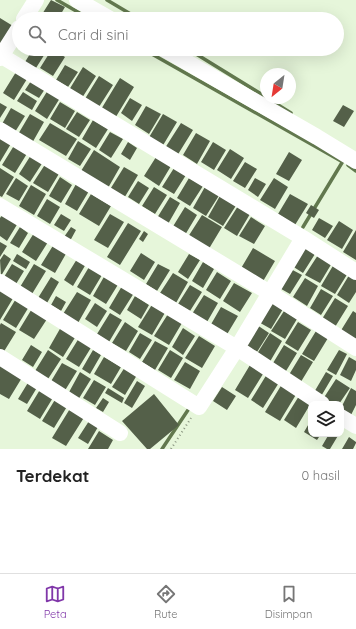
<!DOCTYPE html>
<html lang="id">
<head>
<meta charset="utf-8">
<style>
  body { margin:0; font-family:Quicksand,sans-serif; background:#f6f6f6; color:#222 }
  .controls { position:absolute; right:12px; bottom:12px; display:grid; overflow:hidden; border-radius:8px; box-shadow:0 4px 16px #0002 }
  .controls button { width:36px; height:36px; display:grid; place-items:center; padding:0; border:0; border-bottom:1px solid #e0e0e0; background:#fff; color:#222; font:20px sans-serif }
  .compass { position:absolute; left:260px; top:68px; width:36px; height:36px; border-radius:50%; background:#fff; box-shadow:0 4px 16px #0002; rotate:210deg }
  .list { margin:0; padding:0; list-style:none }
  h2 { display:flex; justify-content:space-between; align-items:center; height:52px; margin:0; padding:0 16px; font-size:17px }
  h2 small { font-size:13px; font-weight:400; color:#767676 }
  .icon { flex:none; width:22px; height:22px; fill:none; stroke:currentColor; stroke-width:2; stroke-linecap:round; stroke-linejoin:round }
  .map { position:relative; flex:none; width:356px; height:449px; overflow:hidden }
  .search { position:absolute; background:#fff; box-shadow:0 4px 16px #0002; left:12px; right:12px; top:12px; height:44px; display:flex; align-items:center; gap:10px; box-sizing:border-box; padding:0 14px; border-radius:22px; color:#767676; font-size:15px }
  .sheet { height:124px; background:#fff }
  nav { display:flex; justify-content:space-around; align-items:center; box-sizing:border-box; height:56px; border-top:1px solid #e0e0e0; background:#fff; font-size:11px; color:#767676 }
  nav a { display:grid; justify-items:center; gap:2px }
  nav .on { color:#8037a9 }
  .map>svg:first-child { display:block }
  .lines { fill:none; stroke-linecap:round; stroke-linejoin:round }
  .stream { stroke:#62784e; stroke-width:3.5 }
  .building { fill:#546049 }
  .path { stroke:#88937f; stroke-width:2; stroke-dasharray:1 3; stroke-linecap:butt }
  .minor { stroke:#fff; stroke-width:16 }
</style>
</head>
<body>
<div class="map">
<svg width="356" height="449" viewBox="0 0 356 449">
  <rect width="100%" height="100%" fill="#e6f6da"/>
  <g class="lines">
    <!-- stream -->
    <path class="stream" d="M57,0L90,19
      M107,0L139,19
      M143,49L341,161
      M188,49L266,97
      M267,98L291,113
      M348,165L356,171
      M303,227L343,161
      M162,449L188,410"/>
  </g>
  <!-- building -->
  <path class="building" d="M51,0L65,7L58,19H39Z
    M0,18L13,26L0,47Z
    M33,49H48L36,68L25,62Z
    M52,49L65,57L53,76L40,68Z
    M65,65L78,72L68,87L56,80Z
    M83,67L96,76L82,98L69,90Z
    M16,72L27,79L14,100L3,93Z
    M99,76L113,85L97,110L83,102Z
    M120,78L134,87L114,120L100,111Z
    M31,81L45,89L39,98L25,90Z
    M48,90L60,98L47,119L35,111Z
    M23,92L37,101L32,110L17,101Z
    M130,98L142,105L132,121L121,113Z
    M60,102L75,111L65,128L50,119Z
    M0,103L7,107L0,118Z
    M343,105L354,111L344,127L333,121Z
    M146,106L161,114L149,134L135,125Z
    M11,108L25,116L15,132L2,124Z
    M77,112L90,120L79,137L66,129Z
    M30,114L44,122L31,145L17,136Z
    M163,114L177,122L162,147L148,139Z
    M93,120L108,129L96,148L82,139Z
    M50,123L77,139L66,156L39,140Z
    M181,123L193,130L177,156L165,148Z
    M110,132L123,139L111,158L99,150Z
    M196,133L210,141L197,164L183,155Z
    M0,134L12,142L0,162Z
    M78,141L91,149L80,166L68,159Z
    M128,142L137,148L130,160L121,154Z
    M213,142L226,150L214,170L201,162Z
    M15,144L28,152L15,173L2,165Z
    M230,149L244,158L231,179L217,170Z
    M94,150L120,167L108,188L81,171Z
    M289,152L302,160L289,181L276,174Z
    M31,155L43,162L30,182L19,174Z
    M156,157L171,166L159,186L144,176Z
    M245,162L257,169L245,188L233,181Z
    M46,163L60,172L48,192L33,183Z
    M124,167L138,175L123,200L109,191Z
    M0,168L14,177L2,197L0,196Z
    M174,168L186,175L174,194L162,187Z
    M60,177L72,185L61,203L49,196Z
    M16,178L28,186L19,201L6,194Z
    M189,178L203,186L190,206L177,198Z
    M255,178L266,184L258,197L248,190Z
    M274,178L288,187L275,209L260,200Z
    M138,181L149,188L139,204L128,197Z
    M76,184L89,191L77,211L65,204Z
    M31,185L46,194L34,215L19,206Z
    M206,185L220,194L206,216L193,208Z
    M154,187L167,195L155,214L142,206Z
    M91,194L111,206L99,226L79,214Z
    M221,194L237,204L223,226L208,217Z
    M290,194L308,204L295,225L278,214Z
    M170,197L180,203L168,224L157,218Z
    M47,199L60,207L50,224L37,216Z
    M311,205L319,210L314,218L306,213Z
    M238,206L250,214L237,236L224,228Z
    M185,207L197,215L185,235L172,228Z
    M3,214L18,223L7,241L0,236V218Z
    M61,214L71,220L64,231L54,225Z
    M110,214L124,222L108,248L94,240Z
    M202,215L222,227L207,252L186,240Z
    M251,217L265,226L254,244L239,236Z
    M319,218L333,226L325,238L312,230Z
    M339,221L353,230L342,249L327,240Z
    M128,223L141,231L120,265L107,257Z
    M20,227L28,233L19,248L10,243Z
    M71,227L76,230L70,241L64,237Z
    M356,230V260L343,252Z
    M144,231L148,234L143,242L139,239Z
    M34,233L48,242L36,261L22,252Z
    M0,242L7,246L0,257Z
    M54,244L67,252L55,273L41,265Z
    M300,245L315,254L303,273L289,264Z
    M253,248L275,261L262,283L240,270Z
    M141,253L155,262L144,280L130,271Z
    M4,254L11,259L1,276L0,260Z
    M17,254L30,262L26,269L13,261Z
    M189,254L200,260L188,279L178,272Z
    M318,255L332,263L320,283L305,275Z
    M77,259L86,264L73,286L64,280Z
    M203,262L214,269L203,288L192,281Z
    M12,264L24,271L16,284L4,277Z
    M34,264L46,271L32,294L20,287Z
    M158,264L170,270L157,291L146,284Z
    M334,264L348,273L335,294L321,286Z
    M89,267L102,275L90,295L77,287Z
    M287,267L302,275L290,294L276,286Z
    M217,272L231,281L220,299L206,290Z
    M351,272L356,275V292L349,303L337,295Z
    M173,273L188,282L176,303L160,293Z
    M105,275L119,283L106,304L93,296Z
    M51,277L59,282L47,303L38,298Z
    M305,278L318,286L307,306L293,297Z
    M234,283L252,293L240,312L223,301Z
    M190,285L202,292L190,311L178,304Z
    M122,286L134,293L120,315L109,308Z
    M321,289L333,296L321,315L310,308Z
    M0,290L15,295L0,320Z
    M77,292L91,300L78,323L63,314Z
    M204,295L218,303L207,322L192,314Z
    M56,296L66,302L61,311L51,305Z
    M135,296L149,305L141,319L127,310Z
    M17,297L30,305L16,328L3,320Z
    M335,298L348,306L335,327L322,319Z
    M268,300L283,309L271,329L255,320Z
    M95,303L107,311L97,327L85,319Z
    M153,303L166,311L152,335L138,327Z
    M33,307L49,316L34,339L19,330Z
    M221,307L238,316L226,336L210,326Z
    M284,311L297,319L285,339L271,331Z
    M353,311L356,313V339L340,332Z
    M110,313L122,320L109,342L97,334Z
    M168,314L182,323L169,345L154,336Z
    M125,322L138,331L126,351L112,343Z
    M298,322L311,330L298,351L285,343Z
    M1,323L16,332L3,353L0,352V325Z
    M254,323L269,333L257,352L242,343Z
    M61,327L76,336L63,357L49,348Z
    M183,328L195,336L183,355L172,347Z
    M316,331L328,338L314,361L302,354Z
    M140,333L152,340L140,359L129,352Z
    M270,333L282,341L268,365L255,357Z
    M199,336L215,346L202,368L185,358Z
    M79,338L92,346L79,367L66,359Z
    M155,341L168,348L155,370L142,362Z
    M31,345L42,352L33,367L22,360Z
    M284,345L297,353L283,376L270,368Z
    M48,350L61,359L48,379L35,371Z
    M93,350L101,355L90,374L82,369Z
    M170,350L183,358L171,378L158,370Z
    M339,350L347,354L336,375L327,370Z
    M301,355L313,362L299,385L287,378Z
    M104,357L121,367L111,384L94,374Z
    M349,357L356,361V370L351,381L340,375Z
    M0,362L23,376L9,399L0,394Z
    M185,362L200,371L190,389L174,380Z
    M62,363L77,371L64,392L50,383Z
    M250,365L263,374L248,398L235,390Z
    M125,367L137,375L125,395L112,387Z
    M80,372L91,379L78,400L68,394Z
    M326,372L333,376L320,398L313,394Z
    M267,374L280,381L263,408L251,400Z
    M336,379L350,388L339,404H330L323,399Z
    M94,380L106,387L95,405L83,398Z
    M29,381L38,386L27,404L18,399Z
    M137,381L145,386L132,408L124,403Z
    M282,384L297,393L280,421L265,412Z
    M222,387L236,396L227,410L213,401Z
    M41,388L54,396L40,419L27,411Z
    M108,388L124,398L122,403L105,393Z
    M351,388L356,391V405L351,415L341,409V408Z
    M154,394L179,425L150,449H147L122,421Z
    M299,396L311,403L296,428L284,420Z
    M56,398L68,405L54,428L42,421Z
    M103,398L109,402L103,412L96,408Z
    M71,407L85,416L66,446L52,438Z
    M311,420V434H321L317,440L304,432Z
    M89,421L98,427L88,444L78,438Z
    M99,431L113,440L108,449H88Z
    M329,434H339L330,449H327L322,446Z
    M349,437L356,442V443L353,449H342Z"/>
  <g class="lines">
    <!-- path -->
    <path class="path" d="M171,449L191,418"/>
    <!-- minor -->
    <path class="minor" d="M77,0L110,19
      M24,19L36,0
      M164,49L317,137L356,161
      M0,55L303,238L356,272
      M0,58L19,28
      M0,130L270,293L356,348
      M0,206L237,348L322,404
      M0,282L199,407L237,348L303,238
      M0,357L120,433
      M341,417L356,426"/>
  </g>
</svg>
<div class="controls">
<button><svg class="icon" aria-label="layers" viewBox="0 0 24 24"><path d="M12 4l9 5-9 5-9-5zM3 14l9 5 9-5"/></svg></button>
</div>
<svg class="compass" viewBox="-18 -18 36 36"><path d="M0-13l5 13h-10z" fill="#e53935"/><path d="M0 13l5-13h-10z" fill="#767676"/></svg>
<div class="search"><svg class="icon" aria-label="search" viewBox="0 0 24 24"><circle cx="10" cy="10" r="6"/><path d="M15 15l6 6"/></svg>Cari di sini</div>
</div>
<section class="sheet">
<h2>Terdekat<small>0 hasil</small></h2>
<ul class="list">
</ul>
</section>
<nav>
<a class="on"><svg class="icon" aria-label="map" viewBox="0 0 24 24"><path d="M3 6l6-2 6 2 6-2v14l-6 2-6-2-6 2zM9 4v14M15 6v14"/></svg>Peta</a>
<a><svg class="icon" aria-label="directions" viewBox="0 0 24 24"><path d="M12 3l9 9-9 9-9-9zM9 14v-3h6M13 9l2 2-2 2"/></svg>Rute</a>
<a><svg class="icon" aria-label="saved" viewBox="0 0 24 24"><path d="M7 4h10v16l-5-4-5 4z"/></svg>Disimpan</a>
</nav>
</body>
</html>
